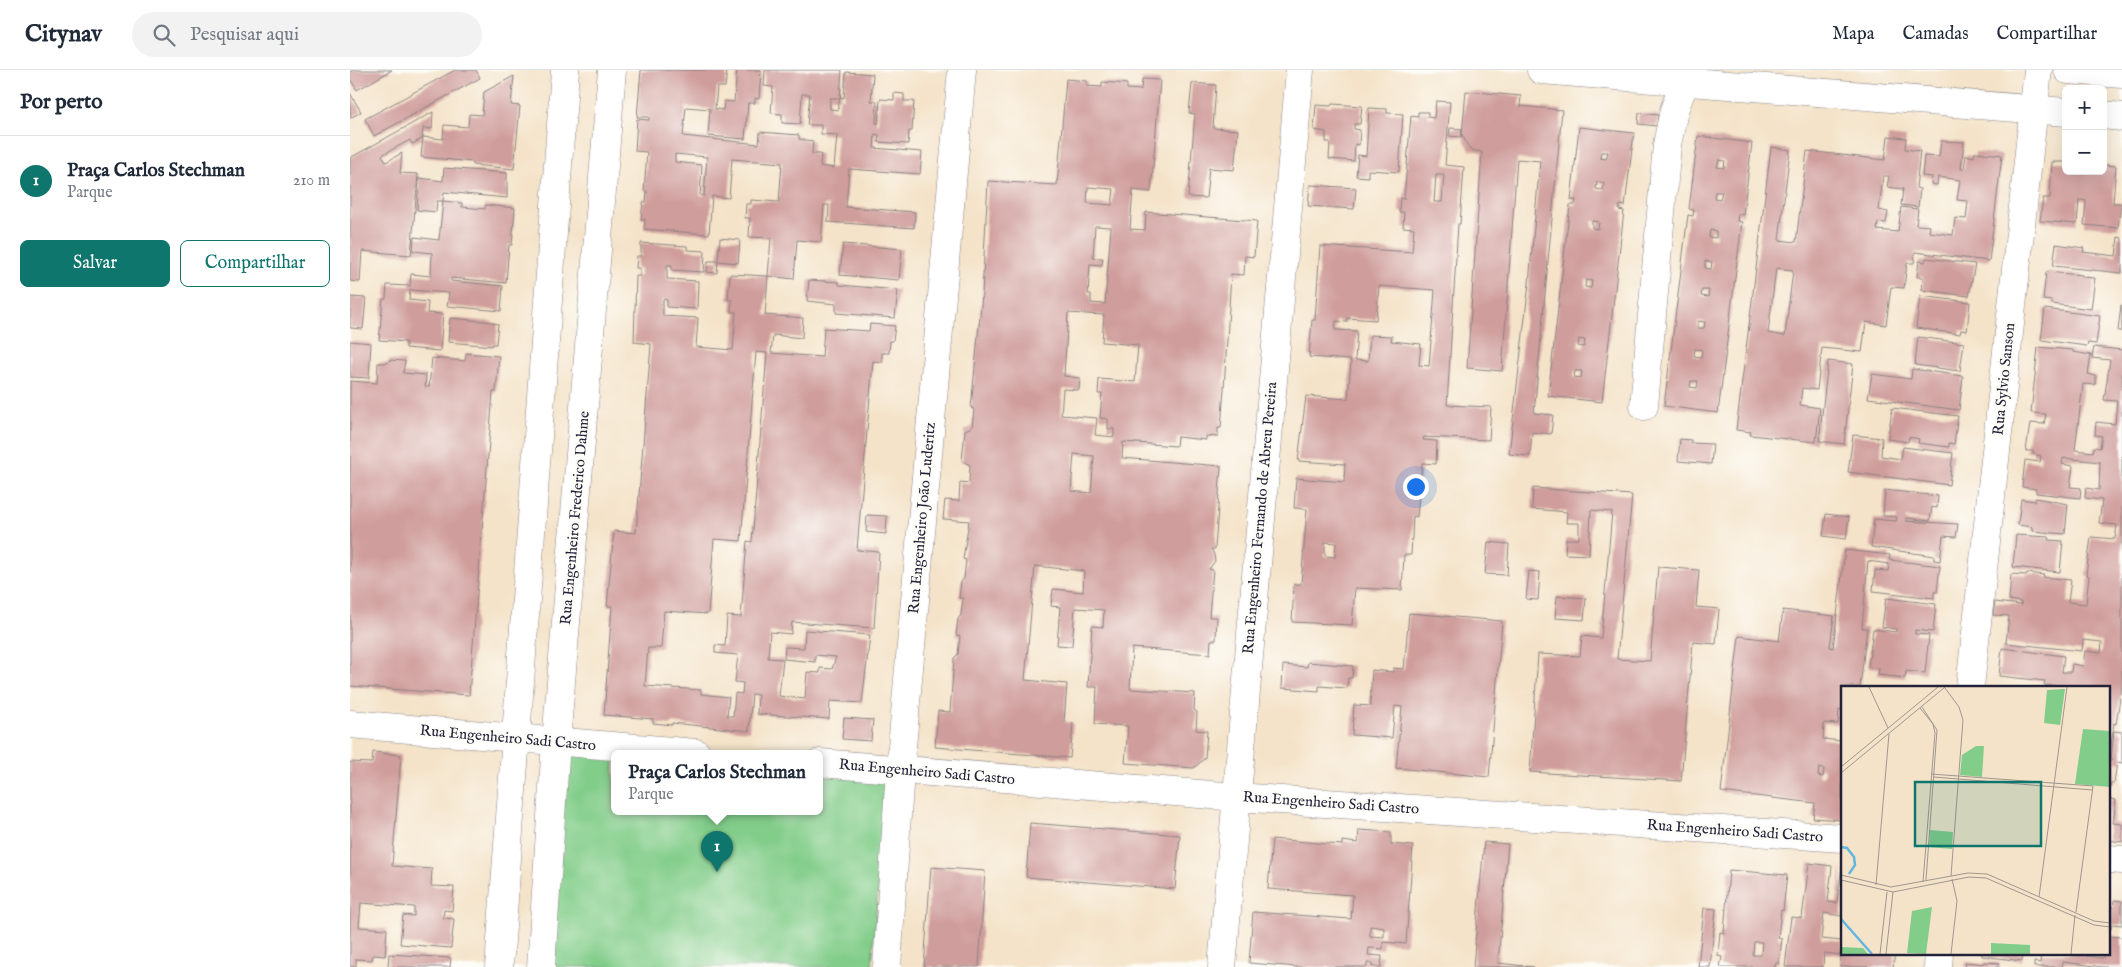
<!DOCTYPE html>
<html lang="pt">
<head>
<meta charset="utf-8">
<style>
  body { margin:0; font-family:"IM FELL English",serif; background:#f2f2f3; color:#1f2937 }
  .controls { position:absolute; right:15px; top:15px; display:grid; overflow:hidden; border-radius:8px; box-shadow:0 5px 20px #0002 }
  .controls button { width:45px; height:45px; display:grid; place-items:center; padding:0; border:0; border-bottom:1px solid #e0e1e3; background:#fff; color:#1f2937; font:25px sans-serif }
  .you { position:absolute; left:1065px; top:416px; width:18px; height:18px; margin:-12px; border:4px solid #fff; border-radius:50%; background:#1a73e8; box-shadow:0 0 0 8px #1a73e833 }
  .badge { display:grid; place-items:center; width:32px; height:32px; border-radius:50%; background:#0f766e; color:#fff; font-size:16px; font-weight:700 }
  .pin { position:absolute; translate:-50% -41px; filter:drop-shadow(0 1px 2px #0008) }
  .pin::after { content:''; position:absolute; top:26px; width:18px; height:15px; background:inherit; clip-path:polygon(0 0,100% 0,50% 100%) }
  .popup { position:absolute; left:261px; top:680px; width:212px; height:65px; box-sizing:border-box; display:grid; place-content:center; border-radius:8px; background:#fff; filter:drop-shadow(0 1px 4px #0005); font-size:16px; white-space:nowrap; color:#747a83 }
  .popup b { font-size:19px; color:#1f2937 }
  .popup::after { content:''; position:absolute; left:50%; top:100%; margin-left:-10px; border:10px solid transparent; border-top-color:#fff }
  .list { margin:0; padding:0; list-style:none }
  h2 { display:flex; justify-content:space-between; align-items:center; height:65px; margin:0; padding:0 20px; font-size:21px }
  h2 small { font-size:16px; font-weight:400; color:#747a83 }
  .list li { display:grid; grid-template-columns:32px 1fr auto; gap:15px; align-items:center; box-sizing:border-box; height:90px; padding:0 20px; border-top:1px solid #e0e1e3 }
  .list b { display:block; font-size:19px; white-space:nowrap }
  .list p { margin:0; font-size:16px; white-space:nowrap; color:#747a83 }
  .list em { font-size:16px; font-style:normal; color:#747a83 }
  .actions { display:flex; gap:10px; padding:15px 20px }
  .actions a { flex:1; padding:11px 0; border:1px solid #0f766e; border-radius:8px; text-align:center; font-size:18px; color:#0f766e }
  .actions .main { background:#0f766e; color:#fff }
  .icon { flex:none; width:28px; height:28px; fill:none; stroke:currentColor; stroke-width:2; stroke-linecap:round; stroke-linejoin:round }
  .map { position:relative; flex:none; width:1772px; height:897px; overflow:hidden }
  header { display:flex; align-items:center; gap:30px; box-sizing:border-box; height:70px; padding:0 25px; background:#fff; border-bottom:1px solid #e0e1e3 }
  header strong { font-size:24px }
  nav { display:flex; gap:28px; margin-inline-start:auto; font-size:18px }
  .search { width:350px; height:45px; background:#f2f2f3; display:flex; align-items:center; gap:12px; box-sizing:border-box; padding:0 18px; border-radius:28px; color:#747a83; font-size:19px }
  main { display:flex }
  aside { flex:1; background:#fff }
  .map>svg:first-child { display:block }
  .green { fill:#82cd8a; stroke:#527862 }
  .building { fill:#cf9d9b; fill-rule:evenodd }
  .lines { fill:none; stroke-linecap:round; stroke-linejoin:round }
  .minor-casing { stroke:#8b8282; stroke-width:29 }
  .tertiary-casing { stroke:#8b8282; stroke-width:29 }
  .minor { stroke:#fff; stroke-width:28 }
  .tertiary { stroke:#fff; stroke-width:28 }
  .labels { text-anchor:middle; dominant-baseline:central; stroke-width:5; stroke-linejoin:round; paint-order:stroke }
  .street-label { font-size:15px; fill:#22223b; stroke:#fdfcf7 }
  .inset-river { fill:none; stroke:#61b7de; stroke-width:2.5 }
  .inset-road { fill:none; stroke:#a09690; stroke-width:1 }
  .view { fill:#0f766e; fill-opacity:0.15; stroke:#0f766e; stroke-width:2.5 }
  .inset-edge { fill:none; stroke:#22223b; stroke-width:2.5 }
</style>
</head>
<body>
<header>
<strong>Citynav</strong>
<div class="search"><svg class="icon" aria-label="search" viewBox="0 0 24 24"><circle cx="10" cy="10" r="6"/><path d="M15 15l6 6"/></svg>Pesquisar aqui</div>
<nav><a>Mapa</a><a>Camadas</a><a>Compartilhar</a></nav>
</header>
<main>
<aside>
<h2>Por perto<small></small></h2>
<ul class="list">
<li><span class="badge">1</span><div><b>Praça Carlos Stechman</b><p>Parque</p></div><em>210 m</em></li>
</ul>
<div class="actions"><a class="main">Salvar</a><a>Compartilhar</a></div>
</aside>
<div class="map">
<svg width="1772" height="897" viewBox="0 0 1772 897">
  <rect width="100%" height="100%" fill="#fdfcf7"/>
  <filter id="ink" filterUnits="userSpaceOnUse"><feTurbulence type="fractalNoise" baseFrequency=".02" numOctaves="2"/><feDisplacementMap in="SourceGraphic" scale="10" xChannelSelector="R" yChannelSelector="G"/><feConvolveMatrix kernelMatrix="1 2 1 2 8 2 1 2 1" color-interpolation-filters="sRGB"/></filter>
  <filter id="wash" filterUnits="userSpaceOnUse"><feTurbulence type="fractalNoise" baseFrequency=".0096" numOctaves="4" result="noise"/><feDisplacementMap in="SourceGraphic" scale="20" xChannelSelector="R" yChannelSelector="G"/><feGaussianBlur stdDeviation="1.12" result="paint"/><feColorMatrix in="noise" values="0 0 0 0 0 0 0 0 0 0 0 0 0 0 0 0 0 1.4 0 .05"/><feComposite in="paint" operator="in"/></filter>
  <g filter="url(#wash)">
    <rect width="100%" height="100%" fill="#f4e3c9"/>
    <!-- green -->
    <path class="green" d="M214,681L264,685V741H470V701L537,707L522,897H197Z"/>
    <g id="blocks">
      <!-- building -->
      <path class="building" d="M4,0H42L7,20L0,9V2Z
        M105,0H126L130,8L24,66L15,49Z
        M291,0H377L375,17H367L365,39L373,40L374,31L384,32L387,0H411L409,29L405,28V33H398L395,69L358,66L360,39L336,37L333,66L409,74L410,62L449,65V69L463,71L462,84H471L470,96L484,98L487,65L471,64V55H457L460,24H452L450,54L432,53V44L421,43L423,17L414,16L415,0H492L490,28H480V39L488,40L490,27L494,28L496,2L523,4L521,31H527L526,53L528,54L530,29L544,30V23L554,24V31H564L562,61H559L558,74L528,72L529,65L525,64L524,78L572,82L570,104L499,99L496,137L565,142L564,158L478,152L479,135H474L471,172L447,170L444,209L418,206L421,168L399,167L400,148H395L396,134H401V130L429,132L432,93L382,89L379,128L362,126L359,164L294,159L295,149H291L293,132H296L297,121H294L297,82L285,81L287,49L299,50V47H287ZM325,84L357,87L354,126L350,125L352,95L325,92Z
        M164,6L161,35L170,36L164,99L123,95V92L71,87L73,67L93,69L94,55L118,57L119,44L132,45L134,22Z
        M716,9L737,11V16L752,17V12L777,14V19L791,20L792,9L810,10L801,122L783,120L780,159L795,160L796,142L907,151L904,187L895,186L894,205L881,204L874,319L871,358H868V367L856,366V370L827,367L826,376L773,372L772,388L871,396L865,479H861L864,484L865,491L859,499L863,500L859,547H867L866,570H861L860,584L782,578L780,619L845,623L844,640L847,642L846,660L857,661L855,688L844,698L775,693L778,656L745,654L747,617H738L742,556L753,557L754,540L725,538L722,576L707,575L710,537L701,536L703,519L733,522L734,501L685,496L675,610L717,614L714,652L723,653L720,688L585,677L588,641L600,642L604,588L608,584L610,566L606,565L608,549L611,545L613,528H609L611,512L614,508L616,490L613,489L619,451L593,449L595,430L609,431L610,412L619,413L620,395L612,391L615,360L622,357L624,339L621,338L632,225L638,111L707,115ZM738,117L764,119L762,135L737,133ZM745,156L761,157L755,234L741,233V224H738L740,194L752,195L753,188H743ZM718,243L754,245L752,272L788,275L785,312L749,309L748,324H752L750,348L758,349V359H764V367L745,365L747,348L711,345L713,319L729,320L730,308L714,306ZM724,384L744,386L741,423L721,421Z
        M842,13L866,15L863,58L888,60L884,100L859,98L856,128L838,127L845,44L839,43Z
        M1116,21L1171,26L1170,36L1212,40L1184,343L1203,345L1201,364L1182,362L1180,386L1159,384L1179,213L1190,91L1167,89L1152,301L1117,298L1132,82L1120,80L1112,65Z
        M0,23L11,42L0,48Z
        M1086,31L1100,32L1095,95L1114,97L1110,154H1108L1097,335L1141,337L1139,370L1074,367L1073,370L1087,371L1086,394L1072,393L1067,447L1063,446L1061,485H1054L1052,520L1005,518L1002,555L942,552L944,514H951L957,439L944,438L946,408L994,412L995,394L948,391L956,326L998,329L1001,290L959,287L962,250H965L970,176L1062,182L1064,158L1053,157L1054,142H1049L1050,128L1054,129L1061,46L1068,47V42H1078V47L1084,48ZM1086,105H1094L1092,132H1084ZM1029,216L1085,220L1079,296L1069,295L1071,274L1041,271L1042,266L1020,265L1018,291L1005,290L1007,261L985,260L986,251L997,252V248L1026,250ZM975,472L986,473L985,487L975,486Z
        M982,34L1012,36L1010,54H1004V59L1010,60L1009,75L1005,74L1004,91L979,89L980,72H976V62L964,60L966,35L981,36Z
        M1019,38L1037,39V43L1053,44L1049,102L1018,100V107L1006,106L1008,85L1016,86Z
        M83,42L82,59L73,58L72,69L62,74L60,70L32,85L36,92L52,83L50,103L68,104L61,185L12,181L10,212L0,211V88Z
        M1289,43L1308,45L1307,56L1288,54Z
        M1229,57L1284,63L1275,136L1270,135L1269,140L1274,141L1252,332L1198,326L1220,135H1225L1226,130H1221ZM1251,82H1258L1256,89L1250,88ZM1247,112L1254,113L1253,120L1246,119ZM1242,151L1249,152L1248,159L1242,158ZM1236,210L1242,211L1241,218L1235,217ZM1229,269L1235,270L1234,277L1228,276ZM1225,301H1232L1231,308L1224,307Z
        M1100,58L1112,59L1111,67L1099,66Z
        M1348,66L1402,73L1393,145L1388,144L1387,151L1392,152L1368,343L1314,336L1338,145L1343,146L1344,140L1339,139ZM1369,90L1375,91L1374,98L1367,97ZM1365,122H1372L1370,129L1364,128ZM1360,160L1366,161V168L1359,167ZM1355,191L1362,192L1361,199L1355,198ZM1352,220H1359L1358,227L1351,226ZM1348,251L1355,252L1354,258H1348ZM1345,279L1352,280L1351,287L1344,286ZM1341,311H1348L1347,318L1340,317Z
        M1538,66L1556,68L1555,79L1570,81L1566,118L1570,119L1568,137L1551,135L1553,119L1537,117L1539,106H1533L1529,140L1538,142L1536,153L1528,152L1527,160L1548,162L1551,137L1568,139L1566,155L1580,156L1579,162L1603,165L1605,148L1616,149L1618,131L1607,130L1610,110L1588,107L1587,115L1581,114L1582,107L1572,106L1574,86L1589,87L1591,71L1614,72L1611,99H1614L1616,85L1624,87L1625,82L1652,85L1639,191L1565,182L1564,193H1557L1554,218L1541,217L1536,255L1516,252L1512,282L1472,278L1467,320L1452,318L1450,335L1470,338L1466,372L1400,365L1401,362L1386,360L1421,77L1440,80L1429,170L1446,172L1457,81L1535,90ZM1426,198L1443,200L1435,266L1418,263Z
        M1702,92H1716V101H1753V95L1766,96L1763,133H1771L1768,158L1734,155L1736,131L1732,130H1729L1727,154L1690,151L1693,128H1700Z
        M94,98L157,103V128L94,122L93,131L112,133V137L135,139V135L165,138L162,175H159L156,213L101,208V211L153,216L151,241L97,236L99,223L60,220L59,230L78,232L77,243L93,244L90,281L56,278V272L29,270L33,229H36L37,215L60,216L61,204L81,206L82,183L63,181L64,167L89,170L93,131H87L86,142L67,140L69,108L93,111Z
        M960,115L1006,118L1004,139L958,136Z
        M1768,167L1772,168V203L1703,196L1706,174L1734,178L1733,182L1766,186Z
        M370,168L390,170L388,193L368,191Z
        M291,173L337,176V180L355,181L354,202L322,200V195H317V209L348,211L347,239L317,237V230L313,229V246L348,248L346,277L383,280L386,242H381L382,230H378L380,204L418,206L415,245L453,248L452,268L423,265L421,283L472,287L474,258L519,261L520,254L545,256L543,271H540L539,283H532V292L523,291L507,480L529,482L524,558L442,552L441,564L420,562L418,588L433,589L429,626L455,629L457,602L470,603V598L482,599L486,587L465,585V592L434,589L435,577L454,578L455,560L520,565L512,633L480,631L479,649L407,644L408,625L402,624L399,661L322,653V655L303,653V649L254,645L262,536H257L264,461L286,463L298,312L301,274L284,272L286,206H290V198H286L287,186H291ZM406,282L417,283L402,472L397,471L391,547L377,546L375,576L365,575V583L388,585L385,612L393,613L392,624L385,623L383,646H377L379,627L351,624V620L295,616L298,578H311L314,541L358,544L364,469L391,471Z
        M493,174L552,179L549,210L490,205Z
        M1576,188L1625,194L1619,226L1572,220L1573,207H1567L1569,191L1575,192Z
        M358,191H368L367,203L357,202Z
        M1696,202L1732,205V207L1745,208L1741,239L1702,234V231L1693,230Z
        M459,210L489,212V215L548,220L545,248L486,243V234L457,231Z
        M1570,226L1620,232L1617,261L1611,260L1610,264L1566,258Z
        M0,227L16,228L13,259L0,258Z
        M1771,235H1772V261H1768Z
        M1695,239L1750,246L1746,274L1738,273L1737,276L1691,270Z
        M100,248L143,252V253L148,254L146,274H142V276L98,272Z
        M1568,267L1614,273L1610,301L1565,295Z
        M0,271L21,273L19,308L0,307Z
        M1688,277L1723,280V282L1741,285L1738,304L1746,306L1745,315L1733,314L1725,380L1743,382L1744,377L1750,378L1752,366L1745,365L1746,352L1765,354L1767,331L1754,330L1760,290L1742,288L1744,277L1772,280V616L1766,654L1764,653L1759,690L1758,617H1713L1694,615L1695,611L1649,606L1652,578L1714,586L1712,602H1721L1722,594L1733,596L1735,581L1751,583L1752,572L1733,570L1732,581L1656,573L1659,546L1643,545L1645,532L1671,535V532L1659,530L1661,504L1676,505L1677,503L1694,505L1693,507L1721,510L1718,532L1736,534L1739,506L1736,505L1741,467L1765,469L1767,455L1749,453L1752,430L1735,428L1736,418L1749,420L1750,392L1713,388L1712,394L1723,396L1720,417L1731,418L1730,428L1686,423V419L1672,417L1675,390L1690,392L1691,386L1683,384V381H1676L1680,353L1694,354L1696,344L1681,343Z
        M116,283L149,286L146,322H143L119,625L0,616V311L27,313L28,293H38L39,290L55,291L53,303L76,305L75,317H79L82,288L115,291Z
        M1478,291L1503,294L1494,374L1469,371Z
        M1562,299L1613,306L1609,340L1518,328L1522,304L1561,309Z
        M1542,338L1608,346L1604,374L1599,373V377L1568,373L1569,369L1559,367L1558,372L1538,369Z
        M1503,365L1532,368L1531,386L1551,389L1553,377L1603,383L1599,415L1498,402Z
        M1330,369L1341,370V373L1363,374L1361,394L1328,391Z
        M1183,418L1282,425L1267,589L1300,591L1308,497L1349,500L1346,537L1369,539L1366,574L1343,572L1331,711L1180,702L1188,584L1230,586L1232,566L1251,568L1262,442L1241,440L1239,485L1215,484L1216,469H1229V453H1216L1217,442L1182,439Z
        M1535,420L1588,426L1587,438L1582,437L1580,451L1556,448V451L1608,454L1606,467L1593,466L1590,491L1584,490V486L1521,477L1524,449L1546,451L1547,447L1533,446Z
        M1685,428L1718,434L1715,464L1682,461V457L1668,455L1671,429L1685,431Z
        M1476,444L1499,447L1496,469L1473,466Z
        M517,445L537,446L536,464L516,462Z
        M1666,465L1699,467L1698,470L1713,471L1710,502L1663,497Z
        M1138,472L1159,474L1157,505L1135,504Z
        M1495,480L1540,485L1539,490L1590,496L1587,522H1584V528L1523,521L1525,500L1538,501L1539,494L1518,491L1512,558H1517L1510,617H1492V641L1489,640L1488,654L1474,653L1473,669L1492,671V750L1463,748L1465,733L1371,722L1389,566L1429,571L1433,540L1484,546L1480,577L1483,578ZM1469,698L1474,699L1473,707L1468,706Z
        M1179,501L1190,502L1188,530L1176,529Z
        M1207,526L1236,528L1234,550L1205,548Z
        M1536,528L1586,534L1583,562L1565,560V564L1579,565L1575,603L1556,601L1555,608L1528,605L1529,598L1518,597L1523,559L1546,562V559L1532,557Z
        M1059,543L1152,551L1139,707L1046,698L1052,637L1045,636L1042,668L1002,665L1004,635L1022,636L1020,634L1022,600L1043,602V598L1054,599Z
        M958,592L1003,596L1002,608H998L997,618L969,616V621L932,618L933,595L957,597Z
        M494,648L523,650L521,671L492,669Z
        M1764,661L1772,662V693L1767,692L1764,713H1761L1758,727V691H1761Z
        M23,682L51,685L42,796L82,799L81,816L104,817L102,841L94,840L93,848L104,849L101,878L50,874L53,845L64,846V837L11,833L9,857L37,859L35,886L23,885L22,890L6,889V897H0V692L22,693Z
        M1758,729L1766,730L1763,753L1772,754V772L1758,770Z
        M680,753L830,765L825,819L676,807Z
        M1009,760L1041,762V774L1063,776L1056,874L1033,872V879L1019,878L1018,885L1032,886L1031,897H1022V893H1017V897H948L899,893L903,842L1001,849L1003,825L918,819L922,769L992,775V771L1008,773ZM1020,856L1034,858V867L1020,866Z
        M1134,772L1158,774L1148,893L1184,897H1123Z
        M1459,793L1482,796L1478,832L1487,833L1492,796V846L1474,843L1471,869L1492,871V883H1545L1543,897H1490L1491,885L1474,883L1473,897H1435L1441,847L1452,848Z
        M581,797L635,801L629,897H574Z
        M1379,800L1437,805L1433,841L1431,840L1428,868L1432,869L1429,893H1426L1425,897H1370L1372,887L1368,886L1370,862L1374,863ZM1404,872H1412L1411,885H1403Z
        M1764,830L1772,831V855L1762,854L1761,859H1758V837L1763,838Z
        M1354,838L1366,839L1360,897H1348Z
        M1758,866L1772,867V897H1753L1713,892L1712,897H1684V892L1690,893L1691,883H1737V886L1753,888L1754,883H1758Z
        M1632,883H1673L1672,891L1632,886Z
        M39,884L101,888L100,897H38Z
        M1616,892L1634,894V892L1650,893L1649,897H1615Z"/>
    </g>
  </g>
  <g filter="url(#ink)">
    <use href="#blocks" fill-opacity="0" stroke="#8b8282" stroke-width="1"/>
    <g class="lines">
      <defs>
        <path id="minor" d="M1294,336L1317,75L1324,40L1335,12L1336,0
          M1620,617L1688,0
          M0,654L346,683
          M470,693L886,727L1492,768
          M1758,789L1772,790
          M872,897L950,0
          M1588,897L1589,883"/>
        <path id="tertiary" d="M1191,0L1716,42
          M1718,0L1772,4
          M1753,45L1772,47
          M149,897L215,0
          M191,897L206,672L262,0
          M537,897L550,700L612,0"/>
      </defs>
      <!-- minor casing -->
      <use href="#minor" class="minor-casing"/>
      <!-- tertiary casing -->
      <use href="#tertiary" class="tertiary-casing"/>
      <!-- minor -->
      <use href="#minor" class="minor"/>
      <!-- tertiary -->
      <use href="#tertiary" class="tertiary"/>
    </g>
  </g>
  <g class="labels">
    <!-- street labels -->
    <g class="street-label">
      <text transform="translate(1654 309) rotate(-84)">Rua Sylvio Sanson</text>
      <text transform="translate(225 448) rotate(-85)">Rua Engenheiro Frederico Dahme</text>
      <text transform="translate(572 448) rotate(-85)">Rua Engenheiro João Luderitz</text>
      <text transform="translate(910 448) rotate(-85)">Rua Engenheiro Fernando de Abreu Pereira</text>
      <text transform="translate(158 668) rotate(5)">Rua Engenheiro Sadi Castro</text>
      <text transform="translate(577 702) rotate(5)">Rua Engenheiro Sadi Castro</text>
      <text transform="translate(981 733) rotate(4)">Rua Engenheiro Sadi Castro</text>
      <text transform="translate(1385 761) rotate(4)">Rua Engenheiro Sadi Castro</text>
    </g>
  </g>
  <!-- overview -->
  <g transform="translate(1491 616)">
    <rect width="269" height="269" fill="#f4e3c9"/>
    <path d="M224,3L219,39L203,37L206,4ZM242,43L269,45V101L234,98ZM135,60H143L141,91L119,89L121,69ZM89,144L112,146L111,163L88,161ZM91,221L85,268L66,267L71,225ZM150,257L189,259V268H150ZM0,261L22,262L27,268H0Z" fill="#82cd8a"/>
    <path class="inset-river" d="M0,161L6,162L13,171L14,179L8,188M0,233L31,268"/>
    <path class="inset-road" d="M28,1L47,42M104,2L118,21L122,34L110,190M81,21L96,44L85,194M79,22L92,38L94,47L82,196M0,81L97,1M0,87L104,1M90,88L252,100L235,226M93,91L251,104M0,189L50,201L127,187L146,188L253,235L269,237M0,194L52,206L128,191L145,192L253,239L269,241M35,199L48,48M198,211L226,1M39,268L46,206M45,268L52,206M110,268L116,215L111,193M230,268L234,229"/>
    <path class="view" d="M74,96H200V160H74Z"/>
    <rect width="269" height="269" class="inset-edge"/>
  </g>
</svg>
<div class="controls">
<button>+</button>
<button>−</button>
</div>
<div class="you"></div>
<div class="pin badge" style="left:367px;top:802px">1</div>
<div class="popup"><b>Praça Carlos Stechman</b>Parque</div>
</div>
</main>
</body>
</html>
